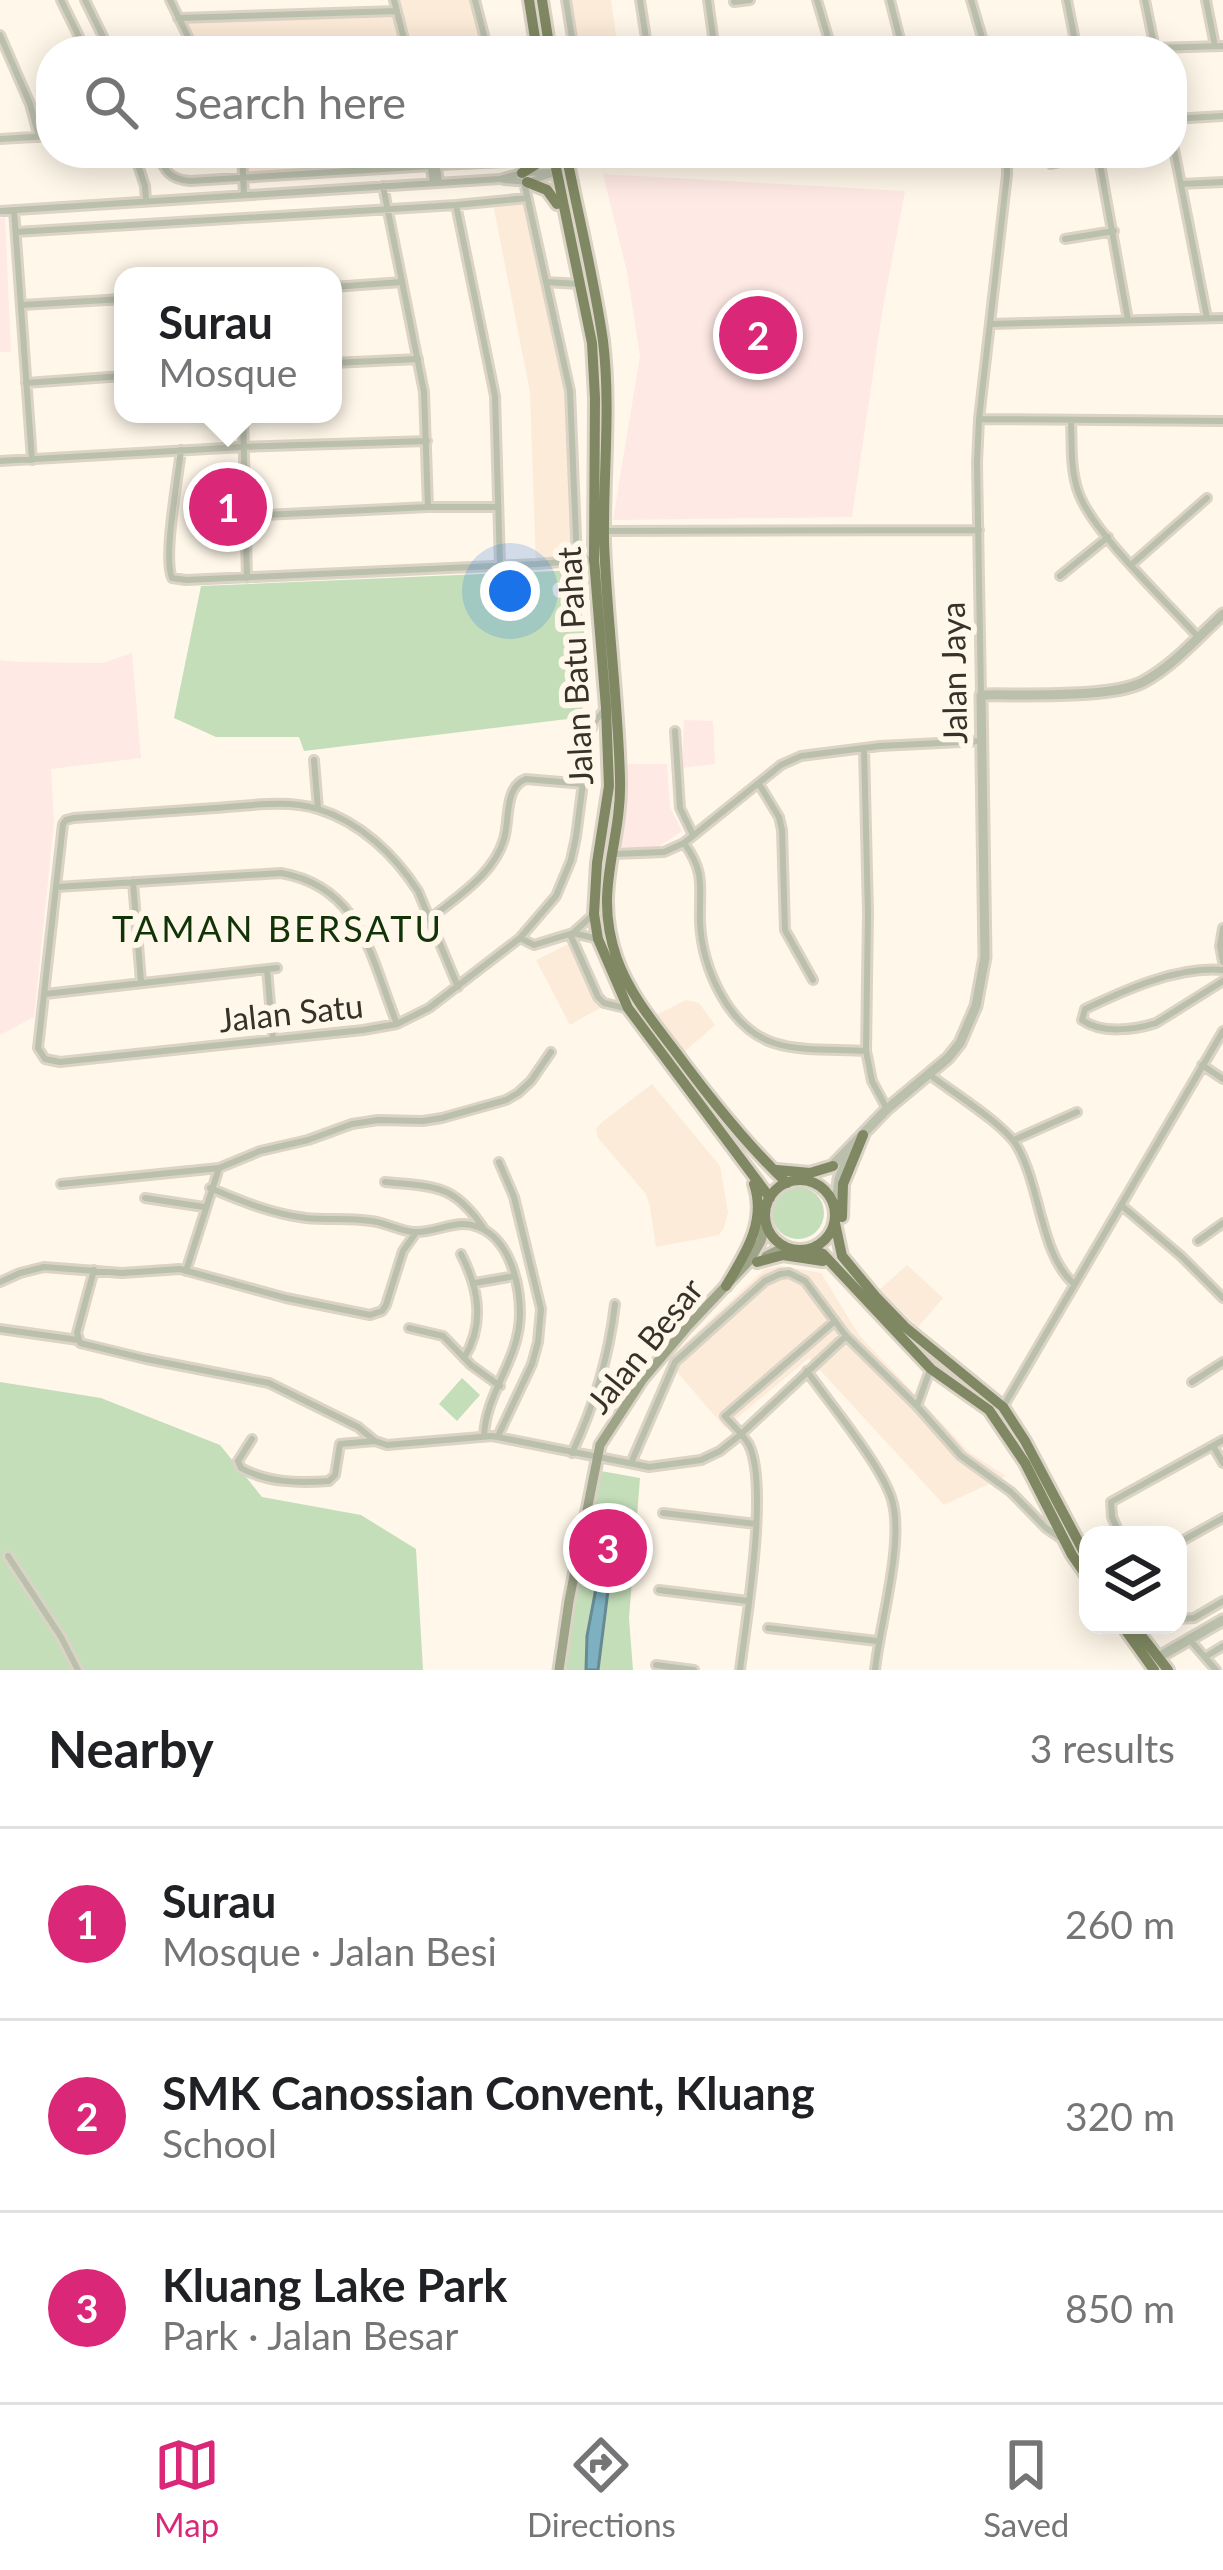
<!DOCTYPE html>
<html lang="en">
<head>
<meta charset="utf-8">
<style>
  body { margin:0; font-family:Lato,sans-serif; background:#f6f6f6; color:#202124 }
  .controls { position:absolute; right:36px; bottom:36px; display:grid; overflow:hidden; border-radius:24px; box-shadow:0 6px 30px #0003 }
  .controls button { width:108px; height:108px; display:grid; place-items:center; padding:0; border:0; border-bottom:3px solid #e0e0e0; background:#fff; color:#202124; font:60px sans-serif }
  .you { position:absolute; left:510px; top:591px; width:42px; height:42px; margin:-30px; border:9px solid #fff; border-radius:50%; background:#1a73e8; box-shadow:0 0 0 18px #1a73e833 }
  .badge { display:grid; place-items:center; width:78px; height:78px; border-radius:50%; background:#db2777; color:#fff; font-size:39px; font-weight:700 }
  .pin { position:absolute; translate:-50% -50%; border:6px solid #fff; box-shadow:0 3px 12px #0006 }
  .popup { position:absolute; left:114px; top:267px; width:228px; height:156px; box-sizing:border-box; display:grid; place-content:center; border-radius:24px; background:#fff; filter:drop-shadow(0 3px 9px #0005); font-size:39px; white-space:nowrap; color:#757577 }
  .popup b { font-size:45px; color:#202124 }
  .popup::after { content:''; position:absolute; left:50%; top:100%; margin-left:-24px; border:24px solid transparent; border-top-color:#fff }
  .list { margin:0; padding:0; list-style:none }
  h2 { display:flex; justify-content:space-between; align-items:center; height:156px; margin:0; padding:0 48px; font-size:51px }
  h2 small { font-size:39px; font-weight:400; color:#757577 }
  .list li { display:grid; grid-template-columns:78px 1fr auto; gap:36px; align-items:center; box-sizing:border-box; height:192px; padding:0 48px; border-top:3px solid #e0e0e0 }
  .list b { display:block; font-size:45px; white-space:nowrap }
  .list p { margin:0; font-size:39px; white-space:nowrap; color:#757577 }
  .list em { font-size:39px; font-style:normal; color:#757577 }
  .icon { flex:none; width:66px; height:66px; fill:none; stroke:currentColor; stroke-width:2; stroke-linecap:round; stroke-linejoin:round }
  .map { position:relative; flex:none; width:1223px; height:1670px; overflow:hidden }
  .search { position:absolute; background:#fff; box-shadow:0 6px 30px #0003; left:36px; right:36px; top:36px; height:132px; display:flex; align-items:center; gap:30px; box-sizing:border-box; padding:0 42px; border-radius:48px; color:#757577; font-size:45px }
  .sheet { height:732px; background:#fff }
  nav { display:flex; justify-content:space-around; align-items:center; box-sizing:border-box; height:168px; border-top:3px solid #e0e0e0; background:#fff; font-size:33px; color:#757577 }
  nav a { display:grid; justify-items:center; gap:6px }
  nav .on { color:#db2777 }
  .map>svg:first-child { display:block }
  .commercial { fill:#fdebd9 }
  .education { fill:#fee9e4 }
  .green { fill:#c5deba }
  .water { fill:#7db1c1; stroke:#688b93; stroke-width:3 }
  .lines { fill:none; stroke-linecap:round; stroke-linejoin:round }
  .minor-casing { stroke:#dbd4c6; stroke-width:12 }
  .tertiary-casing { stroke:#dbd4c6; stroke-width:15 }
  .secondary-casing { stroke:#dbd4c6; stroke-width:15 }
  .trunk-casing { stroke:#dbd4c6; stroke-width:16 }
  .minor { stroke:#bbc0ad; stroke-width:6 }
  .tertiary { stroke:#bbc0ad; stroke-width:9 }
  .secondary { stroke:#9da488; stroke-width:9 }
  .trunk { stroke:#7f8862; stroke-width:10 }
  .labels { text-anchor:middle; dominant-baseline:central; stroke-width:12; stroke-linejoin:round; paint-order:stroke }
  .street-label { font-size:33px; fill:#373229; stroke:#fff7e9 }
  .neighbourhood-label { font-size:36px; letter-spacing:3px; fill:#113307; stroke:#fff7e9 }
</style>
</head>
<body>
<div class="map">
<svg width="1223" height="1670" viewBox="0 0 1223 1670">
  <rect width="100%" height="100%" fill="#fff7e9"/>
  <!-- commercial -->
  <path class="commercial" d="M391,0H478L491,51H191L174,16L392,8Z
    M569,0H611L618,51H577Z
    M239,153H516V156L511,164L241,180Z
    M525,201L567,390L574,564L536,567L530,392L493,204Z
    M570,943L600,1008L570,1025L536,960Z
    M686,1000L699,1003L715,1025L683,1053L656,1015Z
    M652,1084L720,1166L728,1212L724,1228L719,1235L656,1247L650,1207L646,1194L598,1138L596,1129L601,1123Z
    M907,1265L943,1298L918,1327L879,1290Z
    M781,1266L821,1273L859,1335L969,1452L1006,1476L944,1505L809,1358L725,1428L667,1360L765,1269Z"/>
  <!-- education -->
  <path class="education" d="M603,174L905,191L882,313L852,517L613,520L640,356L627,272Z
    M5,217L11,352H0V218Z
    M132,653L141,758L51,769L54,823L34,1017L0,1035V660L18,662L102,663Z
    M684,720L713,721L715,764L682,768Z
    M624,764H667L670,807L682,831L652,851L627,850L619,845Z"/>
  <!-- green -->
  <path class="green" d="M577,570L591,695L576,718L304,751L299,737H216L174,718L201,586Z
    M772 1213a26 26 0 1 1 52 0a26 26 0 1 1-52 0Z
    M462,1378L480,1395L457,1421L439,1404Z
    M0,1382L101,1398L220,1445L262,1497L361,1515L416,1549L423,1670H0Z
    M595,1470L640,1478L629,1618L633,1670H562Z"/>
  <!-- water -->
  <path class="water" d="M608,1525L616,1527L598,1670H586L587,1636Z"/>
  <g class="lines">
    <defs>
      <path id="minor" d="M61,0L86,51
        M85,0L110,51
        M170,0L195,51
        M394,0L407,51
        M475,0L488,51
        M566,0L574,51
        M640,0L648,51
        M708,0L715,51
        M817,0L832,51
        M890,0L903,51
        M971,0L986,51
        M1067,0L1077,51
        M1145,0L1155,49
        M1206,0L1215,46
        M734,2L750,0
        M178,18L397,11
        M0,35L30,104L39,137
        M1155,48L1223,46
        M389,51L407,50
        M1172,119L1223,116
        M0,139L51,136
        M1172,139L1207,318
        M134,153L145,186L146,201
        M157,153C165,171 169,179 190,181L431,166
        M242,153L244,195
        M429,153L433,183
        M435,153L439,183
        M1098,153L1128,320
        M1051,164L1098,154
        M437,165L507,162L512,158L513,153
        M504,180L527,182L555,173
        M524,182L570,391L577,561
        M1181,184L1223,182
        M383,186L424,392L428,507
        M456,205L495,396L500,565
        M14,210L32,460
        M0,211L500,179L522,173L555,172
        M16,232L456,205L527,198
        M1065,239L1114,231
        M546,282L579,284
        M333,287L402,282
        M22,305L123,299
        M991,324L1223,318
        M333,363L418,359
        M26,383L123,376
        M243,414L247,578
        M981,419L1223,421
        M1071,420C1072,444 1070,470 1079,494C1095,535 1166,601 1198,637
        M181,450C178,478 163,557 172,578L186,580L538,564L594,559
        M0,461L242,447L427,441
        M245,516L428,507H497
        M604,531L979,530
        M1132,564L1207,498
        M1060,576L1108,537
        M981,695L977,463L979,419L1007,175V153
        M675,731L680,808L693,835
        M864,748L868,913L866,1051L872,1081L887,1109
        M314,760L318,809
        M759,784L779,817L782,830L785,930L813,980
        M684,843C706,873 699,887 700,922C702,967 728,1028 774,1043C802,1052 837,1049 866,1051
        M614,854L664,852L684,843L781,765L801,756L880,746L981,741
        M133,882L141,982
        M57,887L281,873C362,887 371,959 397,1024
        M431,918C458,896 494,874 504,839C510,819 504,787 526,779L584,784
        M1223,928L1220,946L1223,962
        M573,933L598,939
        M570,934L598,997L604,1003L625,1008
        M520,938L534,945L573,933L594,914
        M267,969L273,1039
        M1223,970C1177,966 1125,990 1085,1009L1082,1020C1101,1034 1134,1030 1156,1023L1223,981
        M458,987L418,891C394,854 360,822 318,809C286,799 248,806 215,808C168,811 121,815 74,818L66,820L63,824L38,1048L45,1059L60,1062L363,1030L397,1024L429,1008L520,938L556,896L571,860L576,837L589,736L593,724L605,709
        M45,994L277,968
        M1202,1065L1223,1079
        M930,1075C952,1092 1004,1124 1017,1146C1041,1187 1040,1254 1074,1284
        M1014,1140L1077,1112
        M385,1182C436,1187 454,1184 484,1229
        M61,1184L219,1168L260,1151L308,1140L352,1124L378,1120L423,1121L442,1118L506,1100L518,1093L531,1081L551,1052
        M210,1188C241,1201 272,1214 306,1218C328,1220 349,1218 371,1221C385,1222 401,1232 415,1232C437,1233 456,1218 478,1227C510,1239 520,1284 520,1314C519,1362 486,1391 484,1436
        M145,1198L204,1207
        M1121,1205L1181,1256L1223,1298
        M1198,1241L1223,1223
        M461,1254C479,1289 485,1324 464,1358
        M94,1270L77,1333L80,1343L146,1359L269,1383L358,1427L375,1441L387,1445L492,1436L649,1467L701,1460L720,1451L740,1435L846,1336
        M186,1271L219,1168
        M0,1282L20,1273L44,1267L122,1273L180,1269L286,1298L370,1315L382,1311L386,1305L403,1251L415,1234
        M475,1283L515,1276
        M409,1328L443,1336L471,1365L500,1386
        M0,1329L78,1340
        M807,1371C829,1403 886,1470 893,1504C903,1546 880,1624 875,1670
        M1192,1382L1223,1362
        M917,1406L930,1370
        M1003,1407L1223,1031
        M498,1436L532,1364L538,1342L541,1309L514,1197L499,1162
        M252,1439L238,1461L241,1468C268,1483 299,1483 329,1481L335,1475L340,1444L375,1441
        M1213,1446L1223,1463
        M572,1453C595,1404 609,1357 615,1304
        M631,1463L675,1362L765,1281L780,1274L789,1273L805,1281L846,1336L917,1406L961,1456L1011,1492L1046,1528L1059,1537
        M663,1513L756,1524
        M1120,1535L1112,1517L1111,1502L1223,1440
        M1180,1542L1223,1518
        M8,1556L61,1637L78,1670
        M659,1590L748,1601
        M1178,1619L1194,1618L1223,1601
        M768,1628L877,1641
        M1189,1639L1216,1670
        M1205,1657L1223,1646
        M656,1665L694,1670
        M740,1670C746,1622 769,1486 749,1445C744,1435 732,1425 725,1416L835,1321"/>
      <path id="tertiary" d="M831,1167L887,1109L948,1058L960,1043L976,1006L985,957L981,695C1021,694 1110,699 1143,682C1173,666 1198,637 1223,614
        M835,1211L839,1179L849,1154
        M1159,1657L1223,1620"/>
      <path id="secondary" d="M766,1256L784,1247
        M559,1670L569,1601L600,1445L643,1379L687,1327L751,1259L761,1241L766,1223"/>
      <path id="trunk" d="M529,0L537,51
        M542,0L550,51
        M553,153L592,343L595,398L594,559L606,708L609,786L597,863L594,914L598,939L628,1008L770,1198
        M566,153C578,215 594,278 603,341C611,407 603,475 604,542C607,621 618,699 620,779C622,845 592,889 617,959C629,993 653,1022 675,1051C709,1097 745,1143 787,1183
        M522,173L538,163L543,153
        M527,182L547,190L557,204
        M777,1170L810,1173L833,1166
        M765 1215a35 35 0 1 1 70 0a35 35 0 1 1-70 0Z
        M842,1217L843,1184L863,1135
        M835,1223L842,1256L876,1297L905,1327L1003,1407L1025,1441L1088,1560
        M810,1249L823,1254L931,1369L989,1410L1025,1463L1072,1555L1088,1578
        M757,1262L783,1255L823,1261
        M726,1286C745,1254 767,1222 754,1184
        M1122,1625L1154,1670
        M1133,1625L1168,1670"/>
    </defs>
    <!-- minor casing -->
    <use href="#minor" class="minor-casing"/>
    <!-- tertiary casing -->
    <use href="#tertiary" class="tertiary-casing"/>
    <!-- secondary casing -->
    <use href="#secondary" class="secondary-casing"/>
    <!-- trunk casing -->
    <use href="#trunk" class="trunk-casing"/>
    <!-- minor -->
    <use href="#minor" class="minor"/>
    <!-- tertiary -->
    <use href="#tertiary" class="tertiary"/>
    <!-- secondary -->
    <use href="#secondary" class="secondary"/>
    <!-- trunk -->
    <use href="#trunk" class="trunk"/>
  </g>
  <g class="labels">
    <!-- street labels -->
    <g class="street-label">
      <text transform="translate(574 666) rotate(-93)">Jalan Batu Pahat</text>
      <text transform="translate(953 673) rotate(-91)">Jalan Jaya</text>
      <text transform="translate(291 1012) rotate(-6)">Jalan Satu</text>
      <text transform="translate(644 1345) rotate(-51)">Jalan Besar</text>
    </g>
    <!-- neighbourhood labels -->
    <g class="neighbourhood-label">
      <text x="278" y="928">TAMAN BERSATU</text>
    </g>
  </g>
</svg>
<div class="controls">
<button><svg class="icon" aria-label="layers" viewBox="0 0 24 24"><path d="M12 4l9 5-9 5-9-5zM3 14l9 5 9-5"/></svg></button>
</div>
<div class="you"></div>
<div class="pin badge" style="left:228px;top:507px">1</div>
<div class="popup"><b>Surau</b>Mosque</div>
<div class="pin badge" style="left:758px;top:335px">2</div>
<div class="pin badge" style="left:608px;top:1548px">3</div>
<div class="search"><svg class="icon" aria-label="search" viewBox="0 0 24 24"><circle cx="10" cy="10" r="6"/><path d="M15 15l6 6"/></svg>Search here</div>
</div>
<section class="sheet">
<h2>Nearby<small>3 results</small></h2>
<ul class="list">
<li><span class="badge">1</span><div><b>Surau</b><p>Mosque · Jalan Besi</p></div><em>260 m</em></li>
<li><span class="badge">2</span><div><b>SMK Canossian Convent, Kluang</b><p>School</p></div><em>320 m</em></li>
<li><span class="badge">3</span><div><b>Kluang Lake Park</b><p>Park · Jalan Besar</p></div><em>850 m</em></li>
</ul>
</section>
<nav>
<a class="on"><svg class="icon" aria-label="map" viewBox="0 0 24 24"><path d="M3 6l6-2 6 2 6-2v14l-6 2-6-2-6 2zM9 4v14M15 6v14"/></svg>Map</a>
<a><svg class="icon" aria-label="directions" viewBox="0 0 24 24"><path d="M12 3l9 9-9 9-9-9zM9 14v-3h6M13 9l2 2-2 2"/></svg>Directions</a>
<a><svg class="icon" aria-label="saved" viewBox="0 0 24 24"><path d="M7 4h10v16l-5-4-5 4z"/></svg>Saved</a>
</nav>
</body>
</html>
